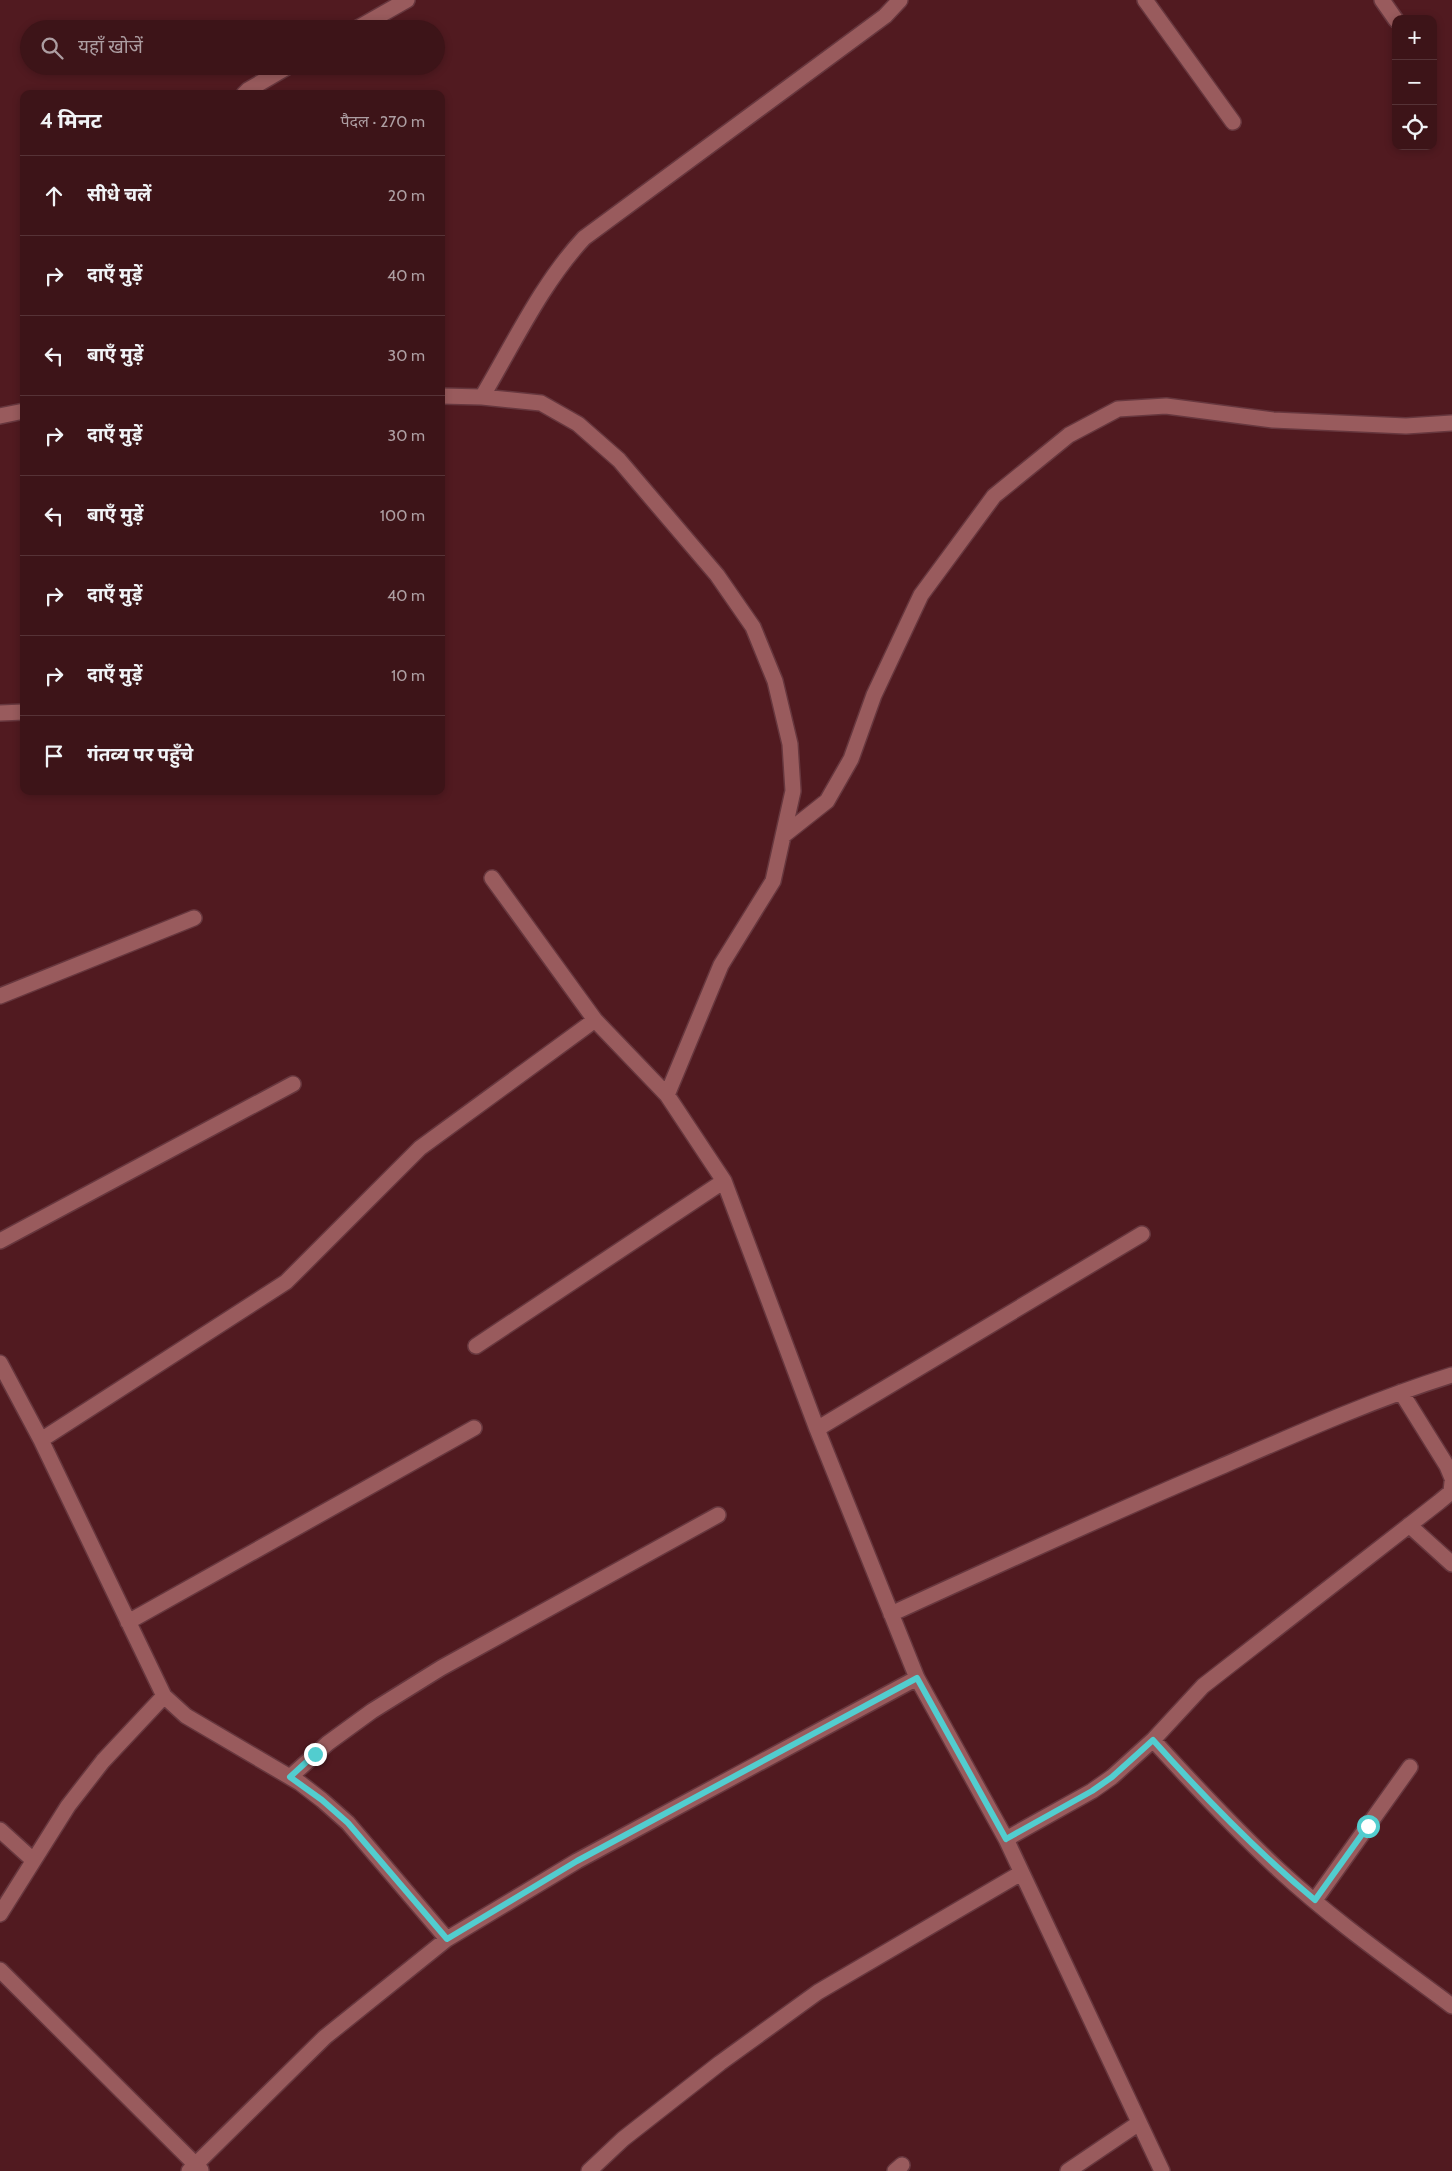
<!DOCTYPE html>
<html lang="hi">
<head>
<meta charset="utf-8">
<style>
  body { margin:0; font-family:Cabin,"Noto Sans Devanagari",sans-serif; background:#441d21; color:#f1f3f6 }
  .controls { position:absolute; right:15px; top:15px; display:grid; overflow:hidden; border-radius:10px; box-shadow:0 2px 8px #0003 }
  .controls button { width:45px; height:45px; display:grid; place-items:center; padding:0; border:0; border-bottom:1px solid #563337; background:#3d1418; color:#f1f3f6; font:25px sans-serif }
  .stop { position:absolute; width:15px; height:15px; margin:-11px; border:4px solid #52cdcf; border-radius:50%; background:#fff }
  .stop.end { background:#52cdcf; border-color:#fff; box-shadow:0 1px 5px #0008 }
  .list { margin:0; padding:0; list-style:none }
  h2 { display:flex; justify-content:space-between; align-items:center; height:65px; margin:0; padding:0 20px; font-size:21px }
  h2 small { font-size:16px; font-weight:400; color:#ad9ea2 }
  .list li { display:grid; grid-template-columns:32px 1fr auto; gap:15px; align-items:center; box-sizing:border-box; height:80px; padding:0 20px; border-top:1px solid #563337 }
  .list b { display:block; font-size:19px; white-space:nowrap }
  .list em { font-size:16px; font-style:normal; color:#ad9ea2 }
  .icon { flex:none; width:28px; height:28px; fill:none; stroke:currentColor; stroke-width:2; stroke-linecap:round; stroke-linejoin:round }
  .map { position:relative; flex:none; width:1452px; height:2171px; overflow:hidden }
  .search { position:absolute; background:#3d1418; box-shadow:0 2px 8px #0003; left:20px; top:20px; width:425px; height:55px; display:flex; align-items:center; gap:12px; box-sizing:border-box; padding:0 18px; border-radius:28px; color:#ad9ea2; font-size:19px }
  .panel { position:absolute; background:#3d1418; box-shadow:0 2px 8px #0003; left:20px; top:90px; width:425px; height:705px; border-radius:10px }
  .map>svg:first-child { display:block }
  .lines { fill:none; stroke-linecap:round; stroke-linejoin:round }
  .minor-casing { stroke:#67373e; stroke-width:18 }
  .minor { stroke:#995b5d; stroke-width:15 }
  .route { stroke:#52cdcf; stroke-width:6 }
</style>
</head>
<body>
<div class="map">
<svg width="1452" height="2171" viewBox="0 0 1452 2171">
  <rect width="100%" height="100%" fill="#511a20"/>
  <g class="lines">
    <defs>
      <path id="minor" d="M1145,0L1233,122
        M1382,0L1396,20
        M356,29L407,0
        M244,94L248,90L289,66
        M441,396L482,397L541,403L578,424L619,460L717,575L753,627L775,681L790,744L793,791L773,881L721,965L667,1095
        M482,397C514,343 542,283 584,238L885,16L900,0
        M0,416L24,411
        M0,713L24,712
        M784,835L827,801L851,759L874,695L921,595L994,496L1069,435L1118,409L1166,406L1273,420L1406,426L1452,423
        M492,878L595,1020L667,1095L724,1181L817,1429L917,1678L1006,1839L1162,2171
        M0,996L194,918
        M0,1241L293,1084
        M476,1346L724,1181
        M0,1363L41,1440L164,1696L186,1716L300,1783L322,1800L348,1823L447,1939
        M1401,1392L1447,1466L1452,1478
        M817,1429L1142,1234
        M41,1440L286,1282L420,1148L595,1020
        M1409,1525L1452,1564
        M891,1614C1000,1564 1109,1514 1220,1467C1296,1434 1372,1400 1452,1375
        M128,1622L474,1428
        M1153,1740C1194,1785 1235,1829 1279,1870C1333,1920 1393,1962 1452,2006
        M290,1777L328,1743L372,1711L441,1668L718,1515
        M0,1830L33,1860
        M1006,1839L1092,1791L1112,1777L1153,1740L1203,1686L1439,1502L1451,1492L1452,1482
        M1315,1900L1410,1767
        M0,1914L68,1806L103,1761L164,1696
        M0,1970L201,2170
        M189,2171L325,2037L447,1939L577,1861L917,1678
        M589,2171L623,2139L720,2063L818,1992L1021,1873
        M895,2171L902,2165
        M1068,2171L1139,2123"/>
    </defs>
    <!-- minor casing -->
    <use href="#minor" class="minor-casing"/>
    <!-- minor -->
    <use href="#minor" class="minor"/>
  </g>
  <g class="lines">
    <!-- route -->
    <path class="route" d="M315,1754L290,1777L322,1800L348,1823L447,1939L577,1861L917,1678L1006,1839L1092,1791L1112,1777L1153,1740C1204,1797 1256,1851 1315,1900L1368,1826"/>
  </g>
</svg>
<div class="controls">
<button>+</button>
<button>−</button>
<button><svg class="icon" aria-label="locate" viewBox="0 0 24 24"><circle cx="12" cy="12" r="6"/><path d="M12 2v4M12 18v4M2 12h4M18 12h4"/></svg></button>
</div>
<div class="stop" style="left:1368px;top:1826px"></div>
<div class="stop end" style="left:315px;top:1754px"></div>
<div class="search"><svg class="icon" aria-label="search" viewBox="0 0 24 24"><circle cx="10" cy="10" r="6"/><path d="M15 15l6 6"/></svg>यहाँ खोजें</div>
<section class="panel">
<h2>4 मिनट<small>पैदल · 270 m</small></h2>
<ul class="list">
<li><svg class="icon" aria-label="ahead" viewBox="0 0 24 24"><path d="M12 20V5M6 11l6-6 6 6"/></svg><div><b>सीधे चलें</b></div><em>20 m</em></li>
<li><svg class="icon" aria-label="right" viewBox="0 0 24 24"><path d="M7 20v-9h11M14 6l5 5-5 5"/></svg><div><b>दाएँ मुड़ें</b></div><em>40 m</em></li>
<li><svg class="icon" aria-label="left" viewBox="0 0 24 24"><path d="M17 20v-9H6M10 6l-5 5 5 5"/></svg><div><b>बाएँ मुड़ें</b></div><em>30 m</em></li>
<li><svg class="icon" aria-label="right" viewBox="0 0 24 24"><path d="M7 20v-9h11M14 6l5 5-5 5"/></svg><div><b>दाएँ मुड़ें</b></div><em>30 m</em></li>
<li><svg class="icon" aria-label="left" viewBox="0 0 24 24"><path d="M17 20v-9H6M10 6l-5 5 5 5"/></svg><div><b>बाएँ मुड़ें</b></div><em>100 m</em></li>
<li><svg class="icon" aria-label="right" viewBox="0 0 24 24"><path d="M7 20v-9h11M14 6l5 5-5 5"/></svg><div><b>दाएँ मुड़ें</b></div><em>40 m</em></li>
<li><svg class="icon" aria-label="right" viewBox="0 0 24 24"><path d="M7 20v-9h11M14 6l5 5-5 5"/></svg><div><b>दाएँ मुड़ें</b></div><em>10 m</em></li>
<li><svg class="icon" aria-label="arrive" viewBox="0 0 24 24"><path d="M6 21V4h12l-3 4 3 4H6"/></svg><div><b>गंतव्य पर पहुँचे</b></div></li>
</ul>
</section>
</div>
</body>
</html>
